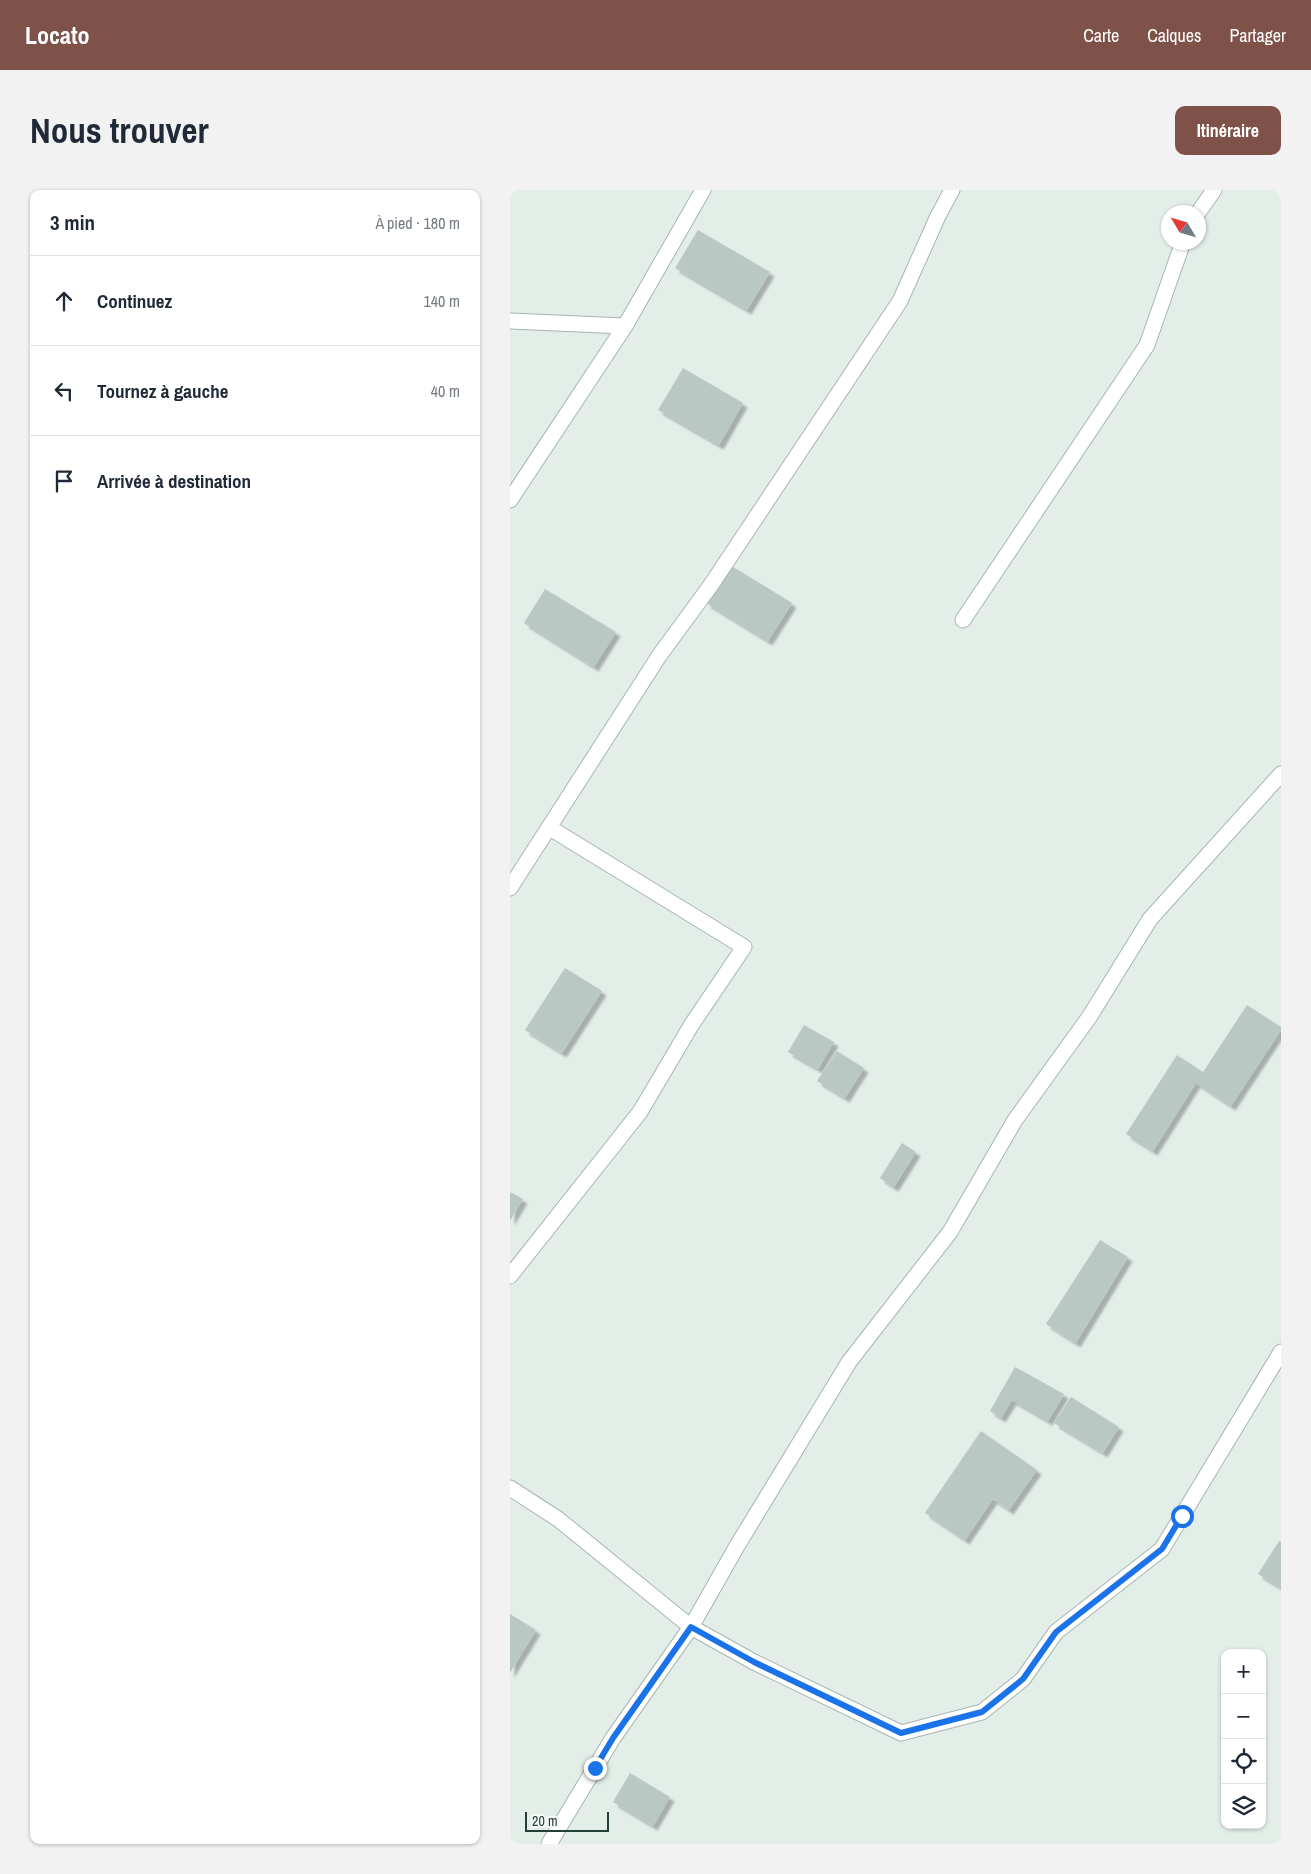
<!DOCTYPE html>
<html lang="fr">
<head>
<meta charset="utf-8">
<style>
  body { margin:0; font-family:"Archivo Narrow",sans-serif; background:#f2f2f3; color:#1f2937 }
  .controls { position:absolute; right:15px; bottom:15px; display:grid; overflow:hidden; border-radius:10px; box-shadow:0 1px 4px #0004 }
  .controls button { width:45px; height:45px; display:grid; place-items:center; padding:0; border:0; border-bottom:1px solid #e0e1e3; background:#fff; color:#1f2937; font:25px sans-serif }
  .compass { position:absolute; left:651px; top:15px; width:45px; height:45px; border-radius:50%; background:#fff; box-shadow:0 1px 4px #0004; rotate:308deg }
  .scale { position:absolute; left:15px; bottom:12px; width:84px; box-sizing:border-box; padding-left:5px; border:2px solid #233f38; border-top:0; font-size:14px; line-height:18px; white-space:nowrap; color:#233f38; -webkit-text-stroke:4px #f5faf7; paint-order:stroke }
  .stop { position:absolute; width:15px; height:15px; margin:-11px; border:4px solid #1a73e8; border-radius:50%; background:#fff }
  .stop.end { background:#1a73e8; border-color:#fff; box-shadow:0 1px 5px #0008 }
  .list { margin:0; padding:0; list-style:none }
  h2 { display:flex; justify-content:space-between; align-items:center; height:65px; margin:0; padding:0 20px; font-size:21px }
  h2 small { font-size:16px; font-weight:400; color:#747a83 }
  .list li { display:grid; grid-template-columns:32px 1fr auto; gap:15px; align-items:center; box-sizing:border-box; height:90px; padding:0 20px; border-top:1px solid #e0e1e3 }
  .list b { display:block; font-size:19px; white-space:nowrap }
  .list em { font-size:16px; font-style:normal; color:#747a83 }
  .icon { flex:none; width:28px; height:28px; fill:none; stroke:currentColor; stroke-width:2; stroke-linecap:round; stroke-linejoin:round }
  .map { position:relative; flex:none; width:771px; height:1654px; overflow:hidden; border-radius:10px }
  header { display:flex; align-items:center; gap:30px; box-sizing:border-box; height:70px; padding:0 25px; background:#7e5248; color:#fff }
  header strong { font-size:24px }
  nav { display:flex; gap:28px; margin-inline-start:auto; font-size:18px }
  .intro { display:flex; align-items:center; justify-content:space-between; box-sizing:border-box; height:120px; padding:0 30px }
  h1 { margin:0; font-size:35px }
  .button { padding:12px 22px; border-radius:10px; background:#7e5248; color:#fff; font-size:18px; font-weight:700 }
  main { display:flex; gap:30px; padding:0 30px }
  aside { flex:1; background:#fff; border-radius:10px; box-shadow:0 1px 4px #0004 }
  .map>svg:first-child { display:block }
  .building { fill:#b9c8c3; filter:url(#shadow) }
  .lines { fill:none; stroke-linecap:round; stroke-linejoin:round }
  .minor-casing { stroke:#a6b6b0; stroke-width:17 }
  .minor { stroke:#fff; stroke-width:15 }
  .route { stroke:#1a73e8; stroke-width:6 }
</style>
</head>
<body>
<header>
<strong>Locato</strong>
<nav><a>Carte</a><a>Calques</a><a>Partager</a></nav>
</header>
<div class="intro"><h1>Nous trouver</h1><a class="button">Itinéraire</a></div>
<main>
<aside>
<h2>3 min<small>À pied · 180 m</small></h2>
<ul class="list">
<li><svg class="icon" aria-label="ahead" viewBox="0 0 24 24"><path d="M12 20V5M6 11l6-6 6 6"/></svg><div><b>Continuez</b></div><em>140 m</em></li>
<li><svg class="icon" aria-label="left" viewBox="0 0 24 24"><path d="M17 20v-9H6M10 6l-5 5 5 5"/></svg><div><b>Tournez à gauche</b></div><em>40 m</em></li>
<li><svg class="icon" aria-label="arrive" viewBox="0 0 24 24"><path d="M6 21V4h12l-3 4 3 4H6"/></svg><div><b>Arrivée à destination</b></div></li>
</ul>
</aside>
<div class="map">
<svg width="771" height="1654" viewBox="0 0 771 1654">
  <defs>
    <filter id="shadow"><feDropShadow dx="4.5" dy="4.5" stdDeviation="1" flood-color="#0004"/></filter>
  </defs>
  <rect width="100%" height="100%" fill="#e4eee9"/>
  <!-- building -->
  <path class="building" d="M188,40L260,82L237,120L165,78Z
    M173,178L233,213L209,255L148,220Z
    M220,375L282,413L258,451L196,413Z
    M35,399L106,442L84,477L14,433Z
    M55,778L92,801L52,863L15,840Z
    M737,815L771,837V840L721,916L686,893L643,961L616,944L667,865L693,882Z
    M294,835L324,852L308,879L278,862Z
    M327,861L354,878L335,908L307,891Z
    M392,953L406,962L384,997L370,988Z
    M0,1002L13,1009L0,1031Z
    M590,1050L618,1067L566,1153L536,1134Z
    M505,1177L554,1204L538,1231L502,1210L491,1228L480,1221Z
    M561,1207L609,1237L593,1263L544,1233Z
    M471,1241L527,1280L499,1320L483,1309L455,1350L415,1323Z
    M769,1351L771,1352V1398L748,1384Z
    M0,1424L26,1440L0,1483Z
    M120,1583L160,1607L143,1636L103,1612Z"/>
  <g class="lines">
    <defs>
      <path id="minor" d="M688,23L704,0
        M0,131L115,136
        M0,310L115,136L193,0
        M453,430L637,155L673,52
        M0,698L149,466L201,395L390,111L428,26L442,0
        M0,1086L130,922L182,834L234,757L40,638
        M0,1298L48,1329L181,1437L244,1472L391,1543L472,1522L513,1489L546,1442L652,1359L771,1162
        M39,1654L103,1548L181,1437L227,1356L339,1172L440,1042L505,930L580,826L640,729L771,584"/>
    </defs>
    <!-- minor casing -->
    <use href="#minor" class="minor-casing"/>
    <!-- minor -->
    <use href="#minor" class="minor"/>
  </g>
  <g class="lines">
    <!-- route -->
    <path class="route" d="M85,1578L103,1548L181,1437L244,1472L391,1543L472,1522L513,1489L546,1442L652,1359L672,1326"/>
  </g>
</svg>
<div class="controls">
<button>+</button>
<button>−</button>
<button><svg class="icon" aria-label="locate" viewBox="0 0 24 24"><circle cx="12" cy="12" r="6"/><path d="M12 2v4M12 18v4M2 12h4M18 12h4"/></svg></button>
<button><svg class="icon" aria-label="layers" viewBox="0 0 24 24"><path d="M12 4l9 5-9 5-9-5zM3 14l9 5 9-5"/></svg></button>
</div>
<svg class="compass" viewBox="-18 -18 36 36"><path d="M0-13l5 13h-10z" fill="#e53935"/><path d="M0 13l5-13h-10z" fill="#747a83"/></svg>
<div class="scale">20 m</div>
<div class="stop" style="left:672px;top:1326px"></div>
<div class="stop end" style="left:85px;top:1578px"></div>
</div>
</main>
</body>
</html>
